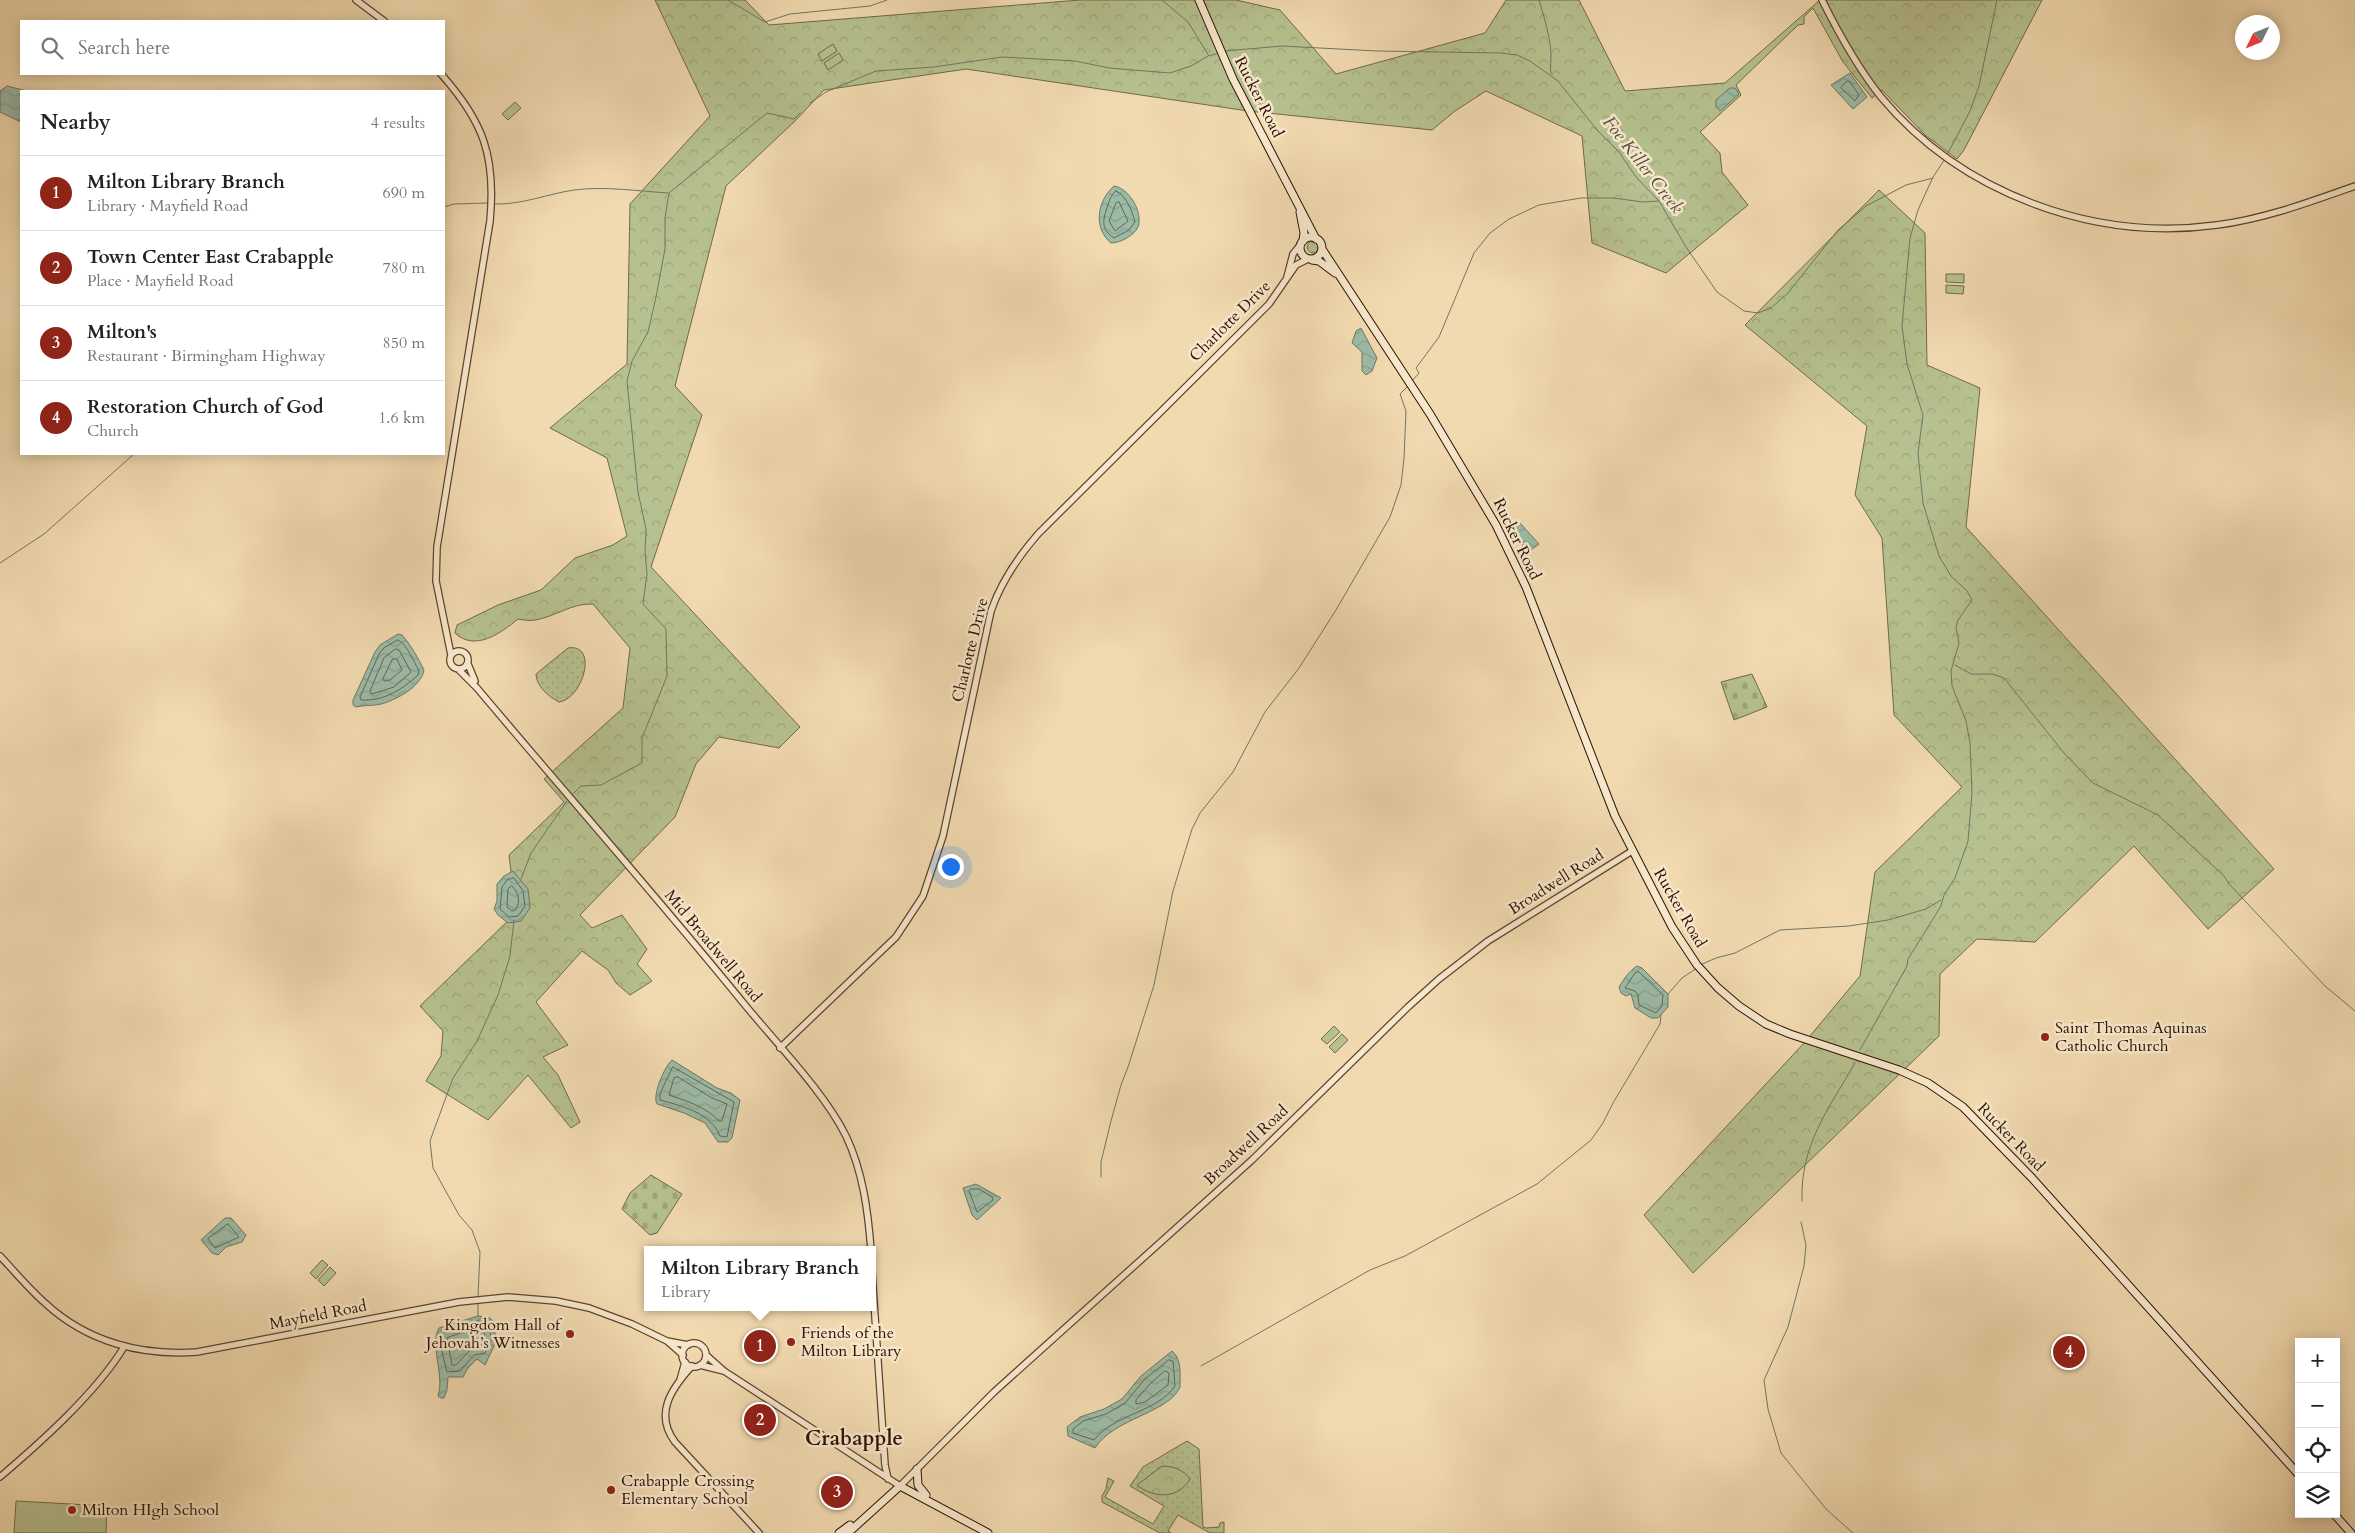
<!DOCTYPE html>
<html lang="en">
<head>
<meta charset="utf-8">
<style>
  body { margin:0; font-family:Cardo,serif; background:#f2f2f2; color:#222 }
  .controls { position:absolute; right:15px; bottom:15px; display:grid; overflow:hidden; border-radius:0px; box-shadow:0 2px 12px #0003 }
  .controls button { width:45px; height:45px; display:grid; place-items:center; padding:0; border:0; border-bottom:1px solid #e0e0e0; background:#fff; color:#222; font:25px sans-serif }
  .compass { position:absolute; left:2235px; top:15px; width:45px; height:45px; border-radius:50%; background:#fff; box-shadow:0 2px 12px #0003; rotate:227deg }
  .you { position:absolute; left:950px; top:866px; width:18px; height:18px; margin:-12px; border:4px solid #fff; border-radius:50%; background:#1a73e8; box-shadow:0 0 0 8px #1a73e833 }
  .badge { display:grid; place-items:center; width:32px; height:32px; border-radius:50%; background:#8f2418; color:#fff; font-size:16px; font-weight:700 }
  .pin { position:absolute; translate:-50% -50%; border:2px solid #fff; box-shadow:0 1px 5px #0006 }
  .popup { position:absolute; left:644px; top:1246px; width:232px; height:65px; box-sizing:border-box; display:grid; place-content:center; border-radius:0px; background:#fff; filter:drop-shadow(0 1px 4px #0005); font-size:16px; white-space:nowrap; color:#767676 }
  .popup b { font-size:19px; color:#222 }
  .popup::after { content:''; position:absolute; left:50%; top:100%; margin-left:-10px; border:10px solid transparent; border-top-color:#fff }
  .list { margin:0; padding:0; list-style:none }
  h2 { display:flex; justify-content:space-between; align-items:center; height:65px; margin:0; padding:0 20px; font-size:21px }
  h2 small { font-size:16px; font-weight:400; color:#767676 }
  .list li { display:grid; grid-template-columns:32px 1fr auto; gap:15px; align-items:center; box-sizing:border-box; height:75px; padding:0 20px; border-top:1px solid #e0e0e0 }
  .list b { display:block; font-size:19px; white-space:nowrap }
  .list p { margin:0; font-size:16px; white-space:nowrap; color:#767676 }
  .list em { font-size:16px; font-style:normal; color:#767676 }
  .icon { flex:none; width:28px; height:28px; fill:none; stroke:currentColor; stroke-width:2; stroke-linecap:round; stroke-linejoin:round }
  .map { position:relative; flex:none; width:2355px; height:1533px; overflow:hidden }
  .search { position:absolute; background:#fff; box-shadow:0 2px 12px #0003; left:20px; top:20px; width:425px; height:55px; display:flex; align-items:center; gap:12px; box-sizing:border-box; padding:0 18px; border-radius:0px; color:#767676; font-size:19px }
  .panel { position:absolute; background:#fff; box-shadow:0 2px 12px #0003; left:20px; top:90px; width:425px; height:365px; border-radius:0px }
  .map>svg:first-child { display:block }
  .grass { fill:url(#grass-dots); stroke:#716948 }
  .forest { fill:url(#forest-crowns); stroke:#716948 }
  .cemetery { fill:url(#cemetery-stones); stroke:#716948 }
  .pitch { fill:#b6c18f; stroke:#716948 }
  .water { fill:url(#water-waves); stroke:#6f7764 }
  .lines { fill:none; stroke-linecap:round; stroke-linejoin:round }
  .shore { stroke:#646654; stroke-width:1 }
  .stream { stroke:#6f7764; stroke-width:1 }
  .tertiary-casing { stroke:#5e432c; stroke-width:8 }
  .secondary-casing { stroke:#2c1100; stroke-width:9 }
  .tertiary { stroke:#f7e7cc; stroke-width:5.5 }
  .secondary { stroke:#f7e7cc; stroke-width:7 }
  .poi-dot { fill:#8f2418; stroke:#f7e7cc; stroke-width:2 }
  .labels { text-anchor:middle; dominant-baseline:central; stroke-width:5; stroke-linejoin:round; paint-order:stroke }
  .street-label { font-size:16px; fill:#2c1100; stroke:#f7e7cc }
  .poi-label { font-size:16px; fill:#2c1100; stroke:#f7e7cc; text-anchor:start }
  .water-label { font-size:18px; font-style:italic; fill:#534c3a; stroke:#f7e7cc }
  .district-label { font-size:21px; font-weight:bold; fill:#2c1100; stroke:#f7e7cc }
</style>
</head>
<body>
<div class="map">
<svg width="2355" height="1533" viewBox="0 0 2355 1533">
  <defs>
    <pattern id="grass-dots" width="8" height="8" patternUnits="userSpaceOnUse" patternTransform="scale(1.25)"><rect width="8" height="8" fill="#b6c18f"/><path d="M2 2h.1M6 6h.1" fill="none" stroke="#9da57a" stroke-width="1.8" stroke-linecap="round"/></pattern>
    <pattern id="forest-crowns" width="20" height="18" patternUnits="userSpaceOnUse" patternTransform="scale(1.25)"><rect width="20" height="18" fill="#b6c18f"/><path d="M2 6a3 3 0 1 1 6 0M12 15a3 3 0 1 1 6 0" fill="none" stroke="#9da57a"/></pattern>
    <pattern id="cemetery-stones" width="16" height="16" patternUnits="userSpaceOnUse" patternTransform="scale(1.25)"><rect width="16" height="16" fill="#b6c18f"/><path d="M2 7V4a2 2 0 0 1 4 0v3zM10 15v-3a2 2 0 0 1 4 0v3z" fill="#9da57a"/></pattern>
    <pattern id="water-waves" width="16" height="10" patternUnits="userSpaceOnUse" patternTransform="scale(1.25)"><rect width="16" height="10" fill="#9cbba7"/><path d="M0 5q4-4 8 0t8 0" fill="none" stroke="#87a08e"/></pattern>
  </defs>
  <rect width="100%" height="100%" fill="#f2dab0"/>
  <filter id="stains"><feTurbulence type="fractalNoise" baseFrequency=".004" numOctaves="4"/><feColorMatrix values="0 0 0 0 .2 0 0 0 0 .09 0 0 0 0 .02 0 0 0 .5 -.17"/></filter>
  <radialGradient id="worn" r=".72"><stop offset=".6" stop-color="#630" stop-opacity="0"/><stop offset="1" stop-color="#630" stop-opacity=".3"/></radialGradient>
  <!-- grass -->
  <path class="grass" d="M1307 247a6 6 0 1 1 12 0a6 6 0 1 1-12 0Z
    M568,648C599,643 583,699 559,702C549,697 536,686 536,674Z
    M1187,1441L1199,1449L1203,1527L1206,1528L1219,1527L1220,1523L1224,1522V1533H1210L1178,1515L1168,1531L1171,1533H1160L1102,1502V1496L1106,1489L1108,1478L1114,1481L1105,1497L1153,1524L1164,1506L1130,1486L1143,1467Z"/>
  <!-- forest -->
  <path class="forest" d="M655,0H745L769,25L1080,0H1236L1280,10L1336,74L1485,33L1506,0H1579L1625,91L1725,83L1820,0H2042L1964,150L1957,159L1925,135L1882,90L1872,98L1843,62L1813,8L1804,17V24L1798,25L1736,85L1741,95L1700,132L1720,153L1722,172L1748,205L1666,273L1592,243L1582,136L1486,91L1455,111L1432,130L1248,111L966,69L824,90L795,121L726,186L675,386L702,415L651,567L800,727L779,748L719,737L696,764L675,817L580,915L592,928L622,915L647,949L637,964L652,981L630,995L616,983L608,970L582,951L536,1002L568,1045L543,1057L558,1075L580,1122L571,1128L528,1075L488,1120L426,1081L441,1056L443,1031L420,1006L516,913L509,855L564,802L544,779L623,708L630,648L593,604C571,603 555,617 535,620C530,621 523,620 518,619C501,633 475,652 455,633L457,625L498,605L541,590L575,558L613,545L627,536L607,458L550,428L627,364L630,204L710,116Z
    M1879,190L1925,233L1927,365L1980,388L1966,527L2274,869L2208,929L2134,846L2035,942L1977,939L1940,974L1939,1036L1693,1273L1644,1215L1805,1042L1860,976L1875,872L1962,787L1894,715L1882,538L1855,495L1867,426L1745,325Z
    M1162,1466C1173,1466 1184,1470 1190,1479C1179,1499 1154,1499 1137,1485Z"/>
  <!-- cemetery -->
  <path class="cemetery" d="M1752,674L1767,707L1734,720L1721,682Z
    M651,1175L682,1194L657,1233L650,1235L622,1209L630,1193Z"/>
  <!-- pitch -->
  <path class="pitch" d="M833,44L837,51L822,61L818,54Z
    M839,53L843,60L828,70L824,63Z
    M515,102L521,108L508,120L502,114Z
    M1946,274H1964V283L1946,282Z
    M1946,285L1964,286L1963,294L1946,293Z
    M1334,1026L1340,1032L1327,1044L1321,1039Z
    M1342,1034L1348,1040L1335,1053L1329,1047Z
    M322,1260L328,1265L316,1279L310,1273Z
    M330,1267L336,1273L324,1286L318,1280Z
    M16,1501L107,1506L106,1533H14Z"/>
  <!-- water -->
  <path class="water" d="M1850,73L1867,97L1853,109L1831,85Z
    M7,86L27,91H21V122L0,112V91Z
    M1730,88H1735L1739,94L1720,111L1716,106V100Z
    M1114,186C1128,188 1141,209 1139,223C1138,234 1121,243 1111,243C1093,228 1097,201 1114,186Z
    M1361,328L1377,358L1372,371L1366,375L1362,371V352L1352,343L1356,331Z
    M1520,523L1539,544L1527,553L1512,528Z
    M398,634L402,635C411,645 418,658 424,670C421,687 396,700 381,704C373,706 364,705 356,707L353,705V700L375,652L380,645Z
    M513,871L528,889L530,908L521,921L508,923L498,915L494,909L497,901V884L504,876Z
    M1637,966L1642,968L1668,994V1007L1658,1018H1651L1635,1008L1631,994L1626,996L1621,993L1619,987C1624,979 1629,971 1637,966Z
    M672,1060L717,1088L731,1093L740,1100L732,1138L728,1142H718L705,1123L684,1113L657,1104C652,1096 664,1067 672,1060Z
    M976,1184L1001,1198L977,1220L972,1215L963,1188Z
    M225,1218H231L246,1235L242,1242L226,1247L218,1255L212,1253L201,1240Z
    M478,1316L490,1318L494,1322L496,1342L485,1365L477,1359L468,1368L463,1377H448L447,1390L444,1398H441L438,1396C445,1374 429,1345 439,1328Z
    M1172,1351C1182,1359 1180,1375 1180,1387C1169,1413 1114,1418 1095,1448L1068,1436L1067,1427L1080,1417L1104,1409L1122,1399L1141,1376Z"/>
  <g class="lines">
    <!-- shore -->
    <path class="shore" d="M1847,81L1850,82L1859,95L1855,101L1841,88Z
      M1116,191C1127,196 1132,211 1135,222L1129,230L1114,238C1100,229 1103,219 1108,205C1110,199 1111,195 1116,191Z
      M1119,202L1128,221L1115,231L1109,221L1116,203Z
      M398,640C407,644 414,662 419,671L418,675C401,690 385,701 361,700L360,697L379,654L384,648Z
      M396,649L399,650L411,672L394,687L372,694L370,691L384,658Z
      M393,659H397L402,670L390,680L384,681L383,679Z
      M514,878L523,891L525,906L518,916L509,917L500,909L502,887L507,880Z
      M512,886C519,893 521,902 515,910L512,911L507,907L508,889Z
      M1639,972L1663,995L1662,1006L1656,1013L1639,1005L1638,995L1635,991L1625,988L1635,973Z
      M673,1067L734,1102L727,1137L720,1136C711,1113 682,1106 660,1100V1094Z
      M678,1077L712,1098L727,1104L722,1121H719C706,1107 687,1101 669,1095L674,1078Z
      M971,1189H979L992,1197L993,1200L977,1212L969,1191Z
      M228,1224L239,1237L215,1248L208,1239Z
      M478,1321L487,1322L490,1325L491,1341L485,1353L474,1355L460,1371L447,1372L442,1352V1334Z
      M479,1327L483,1328C486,1335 484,1340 481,1347L470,1350L456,1365H452L447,1338Z
      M1169,1360L1173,1361L1175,1386C1158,1412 1114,1414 1094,1440L1073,1433V1429L1083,1421L1106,1414L1125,1403L1145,1379Z
      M1165,1371L1169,1373L1168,1385L1145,1402L1136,1404V1400L1150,1384Z"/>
    <!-- stream -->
    <path class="stream" d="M728,0L765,22L790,14L870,6L887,0
      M1162,0L1188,22L1209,56L1219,53
      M1539,0C1544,17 1550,36 1551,54C1551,61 1550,67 1551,74
      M1225,51L1282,46L1377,51L1501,53L1517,55L1530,61L1558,81L1597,130L1619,152L1636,177L1659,201L1686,247L1717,292L1744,311L1758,313L1771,308L1788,293L1838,230L1866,206L1906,185L1933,178
      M810,103L826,92L876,71L934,67L1002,57L1075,61L1109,68L1170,73L1191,66L1208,56
      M1947,155L1970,111L1979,86L1997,0
      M494,204C522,205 547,194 574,190C604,186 637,191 668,193
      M444,207L454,204L488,203
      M1412,381L1419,373L1416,368L1439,337L1474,253L1490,233L1509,219L1539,205L1581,198H1613L1643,202L1659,201
      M0,563L44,534L134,454
      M1955,665L1971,674H1992L2004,678L2064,753L2093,783L2158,815L2224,876L2230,885L2325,986L2355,1011
      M572,795L581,786L601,785L642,763V738L667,676L666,629L643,604L647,574L645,552L646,529L638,492L627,381L632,361L648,332L656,297L665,249V218L669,193L767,113L794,119L800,113
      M521,879L531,853L567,801
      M1700,965L1716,958L1735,953L1780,930L1849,926L1888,920L1926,909L1941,900
      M1668,994L1682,978L1697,968
      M1860,1050L1907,966L1908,959L1941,906L1944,895L1955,878L1968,841L1972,793L1970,743L1966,721L1952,686L1951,671L1959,643L1956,627L1958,620L1972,600L1967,591L1951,576L1939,556L1923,503L1918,453L1923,415L1907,364L1902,326L1910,238L1918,210L1933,177L1945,159
      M1101,1177V1162L1111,1121L1121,1085L1128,1067L1154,985L1173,891L1192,829L1200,813L1233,772L1265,712L1299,668L1336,610L1390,517L1401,485L1404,458L1406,411L1400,394L1408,386
      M1802,1201C1800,1145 1828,1110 1855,1063
      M1801,1222L1806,1245L1804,1266L1788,1327L1764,1380L1768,1409L1781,1453L1826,1509L1853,1533
      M478,1297L480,1252L472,1230L459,1215L433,1168L430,1141L453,1078L477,1041L498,995L510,956L514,920
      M478,1301V1316
      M1201,1366L1370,1270L1405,1256L1537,1184L1591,1140L1603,1123L1613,1103L1660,1024L1661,1015"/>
    <defs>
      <path id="tertiary" d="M356,0L384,21
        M1822,0C1839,34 1857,67 1881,97C1961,193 2093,242 2217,225C2264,219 2310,202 2355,186
        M441,74C484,122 496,157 490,221L437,547L436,581L451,655
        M1287,277L1293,254L1301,244
        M450 660a9 9 0 1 1 18 0a9 9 0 1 1-18 0Z
        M468,664L475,681
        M459,670L477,688C566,794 658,898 745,1005C777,1044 824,1092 846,1136C863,1172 868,1211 871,1250
        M780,1048L896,937L923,896L943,836L991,611C1001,582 1018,557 1038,534L1269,304L1296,265L1308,259
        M0,1256C15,1272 29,1289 45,1303C87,1342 141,1356 197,1352L459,1302L508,1297L556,1301L589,1308L632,1324L667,1341L688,1345
        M872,1272L885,1465L888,1479
        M667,1341L683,1355
        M682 1355a12 12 0 1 1 24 0a12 12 0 1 1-24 0Z
        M706,1355L724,1371L900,1486L994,1392L1252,1160L1408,1007L1439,979L1488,941L1632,851
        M700,1365L724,1371
        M692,1366C671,1389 654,1414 675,1442L759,1533
        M680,1380L685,1362
        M0,1477C41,1442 96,1393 124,1347"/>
      <path id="secondary" d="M1199,0L1233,79L1316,239
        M1300,212L1304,233L1303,241
        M1300 248a11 11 0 1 1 22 0a11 11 0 1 1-22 0Z
        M1322,249L1430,414L1496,525L1526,587L1615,816L1672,927L1697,965L1718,988L1739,1006L1766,1024L1790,1034L1899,1070L1928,1083L1963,1107L2032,1178L2299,1475
        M1312,260L1319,261L1335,273
        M917,1469L918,1485L926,1495
        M900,1486L988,1533
        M2334,1514L2351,1533
        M839,1533L850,1525
        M848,1533L900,1486"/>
    </defs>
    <!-- tertiary casing -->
    <use href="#tertiary" class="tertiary-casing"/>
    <!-- secondary casing -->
    <use href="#secondary" class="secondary-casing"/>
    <!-- tertiary -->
    <use href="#tertiary" class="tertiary"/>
    <!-- secondary -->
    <use href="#secondary" class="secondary"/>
  </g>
  <!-- markers -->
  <g class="poi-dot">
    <circle cx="2045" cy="1037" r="5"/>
    <circle cx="570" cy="1334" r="5"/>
    <circle cx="791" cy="1342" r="5"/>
    <circle cx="611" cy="1490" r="5"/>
    <circle cx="72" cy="1510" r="5"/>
  </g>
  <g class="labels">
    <!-- street labels -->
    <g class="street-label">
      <text transform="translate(1259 97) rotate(63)">Rucker Road</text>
      <text transform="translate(1230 321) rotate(-45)">Charlotte Drive</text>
      <text transform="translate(1517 539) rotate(64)">Rucker Road</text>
      <text transform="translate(970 650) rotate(-76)">Charlotte Drive</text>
      <text transform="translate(1556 882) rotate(-32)">Broadwell Road</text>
      <text transform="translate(1680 908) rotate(60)">Rucker Road</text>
      <text transform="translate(713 946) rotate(50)">Mid Broadwell Road</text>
      <text transform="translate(2011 1137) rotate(46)">Rucker Road</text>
      <text transform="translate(1246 1145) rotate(-43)">Broadwell Road</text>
      <text transform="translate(318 1315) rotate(-11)">Mayfield Road</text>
    </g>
    <!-- poi labels -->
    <g class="poi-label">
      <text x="2055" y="1028">Saint Thomas Aquinas<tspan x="2055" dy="18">Catholic Church</tspan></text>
      <text x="560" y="1325" text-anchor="end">Kingdom Hall of<tspan x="560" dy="18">Jehovah’s Witnesses</tspan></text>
      <text x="801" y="1333">Friends of the<tspan x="801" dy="18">Milton Library</tspan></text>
      <text x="621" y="1481">Crabapple Crossing<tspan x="621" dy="18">Elementary School</tspan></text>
      <text x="82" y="1510">Milton HIgh School</text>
    </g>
    <!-- water labels -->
    <g class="water-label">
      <text transform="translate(1643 165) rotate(52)">Foe Killer Creek</text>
    </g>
    <!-- district labels -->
    <g class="district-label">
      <text x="854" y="1438">Crabapple</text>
    </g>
  </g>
  <rect width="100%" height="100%" filter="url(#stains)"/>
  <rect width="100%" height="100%" fill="url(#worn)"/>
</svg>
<div class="controls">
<button>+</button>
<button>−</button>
<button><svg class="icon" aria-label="locate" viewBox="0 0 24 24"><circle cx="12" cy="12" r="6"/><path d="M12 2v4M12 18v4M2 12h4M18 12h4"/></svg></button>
<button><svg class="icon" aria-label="layers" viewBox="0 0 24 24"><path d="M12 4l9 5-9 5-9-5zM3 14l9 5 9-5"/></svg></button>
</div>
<svg class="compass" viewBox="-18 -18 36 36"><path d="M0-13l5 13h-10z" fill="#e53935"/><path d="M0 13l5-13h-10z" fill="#767676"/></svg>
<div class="you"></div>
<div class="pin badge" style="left:760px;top:1346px">1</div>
<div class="popup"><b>Milton Library Branch</b>Library</div>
<div class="pin badge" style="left:760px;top:1420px">2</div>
<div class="pin badge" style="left:837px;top:1492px">3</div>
<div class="pin badge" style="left:2069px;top:1352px">4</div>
<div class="search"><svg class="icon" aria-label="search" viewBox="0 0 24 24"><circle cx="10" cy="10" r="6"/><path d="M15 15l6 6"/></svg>Search here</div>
<section class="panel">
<h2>Nearby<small>4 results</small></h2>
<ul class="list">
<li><span class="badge">1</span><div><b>Milton Library Branch</b><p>Library · Mayfield Road</p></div><em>690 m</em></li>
<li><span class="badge">2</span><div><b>Town Center East Crabapple</b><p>Place · Mayfield Road</p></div><em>780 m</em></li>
<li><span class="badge">3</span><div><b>Milton's</b><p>Restaurant · Birmingham Highway</p></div><em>850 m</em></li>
<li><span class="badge">4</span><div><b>Restoration Church of God</b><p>Church</p></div><em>1.6 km</em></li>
</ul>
</section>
</div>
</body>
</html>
